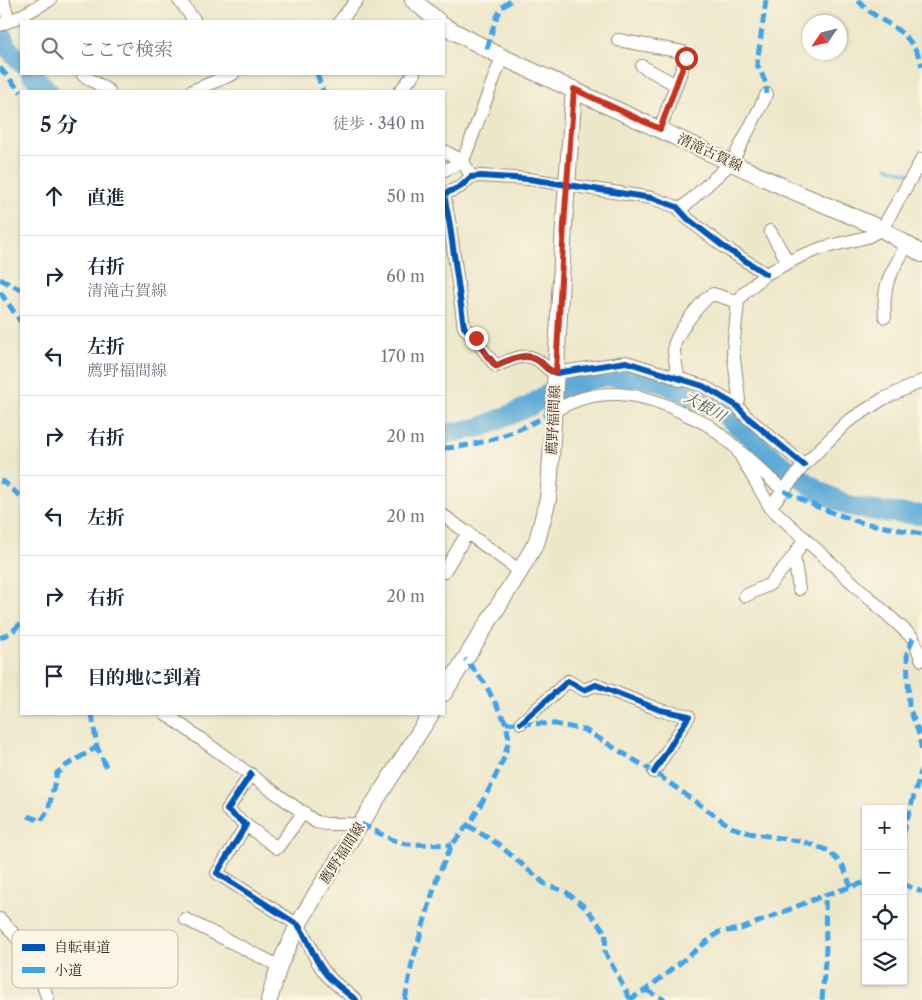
<!DOCTYPE html>
<html lang="ja">
<head>
<meta charset="utf-8">
<style>
  body { margin:0; font-family:"Libre Caslon Text","Noto Serif JP",serif; background:#f6f6f7; color:#1f2937 }
  .controls { position:absolute; right:15px; bottom:15px; display:grid; overflow:hidden; border-radius:0px; box-shadow:0 1px 4px #0004 }
  .controls button { width:45px; height:45px; display:grid; place-items:center; padding:0; border:0; border-bottom:1px solid #e0e1e3; background:#fff; color:#1f2937; font:25px sans-serif }
  .compass { position:absolute; left:802px; top:15px; width:45px; height:45px; border-radius:50%; background:#fff; box-shadow:0 1px 4px #0004; rotate:235deg }
  .stop { position:absolute; width:15px; height:15px; margin:-11px; border:4px solid #c8321e; border-radius:50%; background:#fff }
  .stop.end { background:#c8321e; border-color:#fff; box-shadow:0 1px 5px #0008 }
  .list { margin:0; padding:0; list-style:none }
  h2 { display:flex; justify-content:space-between; align-items:center; height:65px; margin:0; padding:0 20px; font-size:21px }
  h2 small { font-size:16px; font-weight:400; color:#747a83 }
  .list li { display:grid; grid-template-columns:32px 1fr auto; gap:15px; align-items:center; box-sizing:border-box; height:80px; padding:0 20px; border-top:1px solid #e0e1e3 }
  .list b { display:block; font-size:19px; white-space:nowrap }
  .list p { margin:0; font-size:16px; white-space:nowrap; color:#747a83 }
  .list em { font-size:16px; font-style:normal; color:#747a83 }
  .icon { flex:none; width:28px; height:28px; fill:none; stroke:currentColor; stroke-width:2; stroke-linecap:round; stroke-linejoin:round }
  .map { position:relative; flex:none; width:922px; height:1000px; overflow:hidden }
  .search { position:absolute; background:#fff; box-shadow:0 1px 4px #0004; left:20px; top:20px; width:425px; height:55px; display:flex; align-items:center; gap:12px; box-sizing:border-box; padding:0 18px; border-radius:0px; color:#747a83; font-size:19px }
  .panel { position:absolute; background:#fff; box-shadow:0 1px 4px #0004; left:20px; top:90px; width:425px; height:625px; border-radius:0px }
  .map>svg:first-child { display:block }
  .lines { fill:none; stroke-linecap:round; stroke-linejoin:round }
  .stream { stroke:#5fabd7; stroke-width:3 }
  .river { stroke:#5fabd7; stroke-width:20 }
  .minor-casing { stroke:#948874; stroke-width:14 }
  .major-casing { stroke:#948874; stroke-width:18 }
  .minor { stroke:#fff; stroke-width:12 }
  .major { stroke:#fff; stroke-width:16 }
  .quiet { stroke:#3fa3ea; stroke-width:5; stroke-dasharray:10 5; stroke-linecap:butt }
  .cycleway-casing { stroke:#fcf5e5; stroke-width:9 }
  .cycleway { stroke:#0057b8; stroke-width:6 }
  .route { stroke:#c8321e; stroke-width:6 }
  .labels { text-anchor:middle; dominant-baseline:central; stroke-width:4.5; stroke-linejoin:round; paint-order:stroke }
  .street-label { font-size:14px; fill:#3b2a1e; stroke:#fcf5e5 }
  .water-label { font-size:15px; font-style:italic; fill:#48575f; stroke:#fcf5e5 }
  .key { fill:#fcf5e5; stroke:#c2b8a9; stroke-width:1 }
  .key-label { font-size:14px; fill:#3b2a1e }
</style>
</head>
<body>
<div class="map">
<svg width="922" height="1000" viewBox="0 0 922 1000">
  <rect width="100%" height="100%" fill="#fcf5e5"/>
  <filter id="ink" filterUnits="userSpaceOnUse"><feTurbulence type="fractalNoise" baseFrequency=".02" numOctaves="2"/><feDisplacementMap in="SourceGraphic" scale="10" xChannelSelector="R" yChannelSelector="G"/><feConvolveMatrix kernelMatrix="1 2 1 2 8 2 1 2 1" color-interpolation-filters="sRGB"/></filter>
  <filter id="wash" filterUnits="userSpaceOnUse"><feTurbulence type="fractalNoise" baseFrequency=".0096" numOctaves="4" result="noise"/><feDisplacementMap in="SourceGraphic" scale="20" xChannelSelector="R" yChannelSelector="G"/><feGaussianBlur stdDeviation="1.12" result="paint"/><feColorMatrix in="noise" values="0 0 0 0 0 0 0 0 0 0 0 0 0 0 0 0 0 1.4 0 .05"/><feComposite in="paint" operator="in"/></filter>
  <g filter="url(#wash)">
    <rect width="100%" height="100%" fill="#ede7ca"/>
    <g class="lines">
      <!-- stream -->
      <path class="stream" d="M887,167L911,174"/>
      <!-- river -->
      <path class="river" d="M0,31L7,47L21,63
        M31,74L49,91
        M444,434L482,427L530,406L544,396L575,384L605,376L656,380L691,396L723,413L777,461L819,491L849,506L881,512L922,515"/>
    </g>
  </g>
  <g filter="url(#ink)">
    <g class="lines">
      <defs>
        <path id="minor" d="M3,0L9,21
          M179,0L195,21
          M340,21L357,0
          M0,25L19,17L50,0
          M618,40L683,52L686,58L660,129
          M642,66L676,85
          M83,75L109,91
          M192,91L233,74
          M400,91L414,74
          M444,151L463,161
          M445,170L463,161
          M471,177L463,161L502,57
          M444,194L450,226L464,327C476,339 485,353 496,366C511,360 525,351 539,361C547,367 546,370 556,373L626,362L703,386L737,406L747,417L804,465
          M444,194L460,187L471,177L481,176L529,179L652,198L677,207L688,219L724,247L766,274
          M680,210L732,162L767,94
          M770,231L788,262
          M885,317C882,283 891,273 907,245
          M679,380C677,370 674,358 674,348C674,336 702,299 713,294L738,302
          M737,406L739,399L733,350L738,302L744,293L766,274L801,256L822,248L867,237L882,229L922,159
          M554,411C598,385 641,391 685,414C694,418 704,422 712,428C737,447 760,470 784,491
          M736,448L770,507L913,638L922,660
          M770,507L804,465L847,422L883,399L922,381
          M444,516L520,571
          M794,556L799,589
          M444,572L468,532
          M745,596L770,584L794,556L805,538
          M166,714L316,822L326,824H361
          M521,723L568,681L584,690L596,685L660,710L689,716L654,772
          M251,774L227,810L246,825L217,873L298,925C309,939 312,956 323,970C331,982 345,991 356,1000
          M246,825L277,848L304,812
          M0,919C25,944 38,967 48,1000
          M185,919L279,966"/>
        <path id="major" d="M413,0L438,21
          M444,26L502,57L788,189L882,229L922,254
          M444,693L520,571L537,541L548,499L550,475L564,225L574,89
          M269,1000L279,966L298,925L319,889L431,714"/>
      </defs>
      <!-- minor casing -->
      <use href="#minor" class="minor-casing"/>
      <!-- major casing -->
      <use href="#major" class="major-casing"/>
      <!-- minor -->
      <use href="#minor" class="minor"/>
      <!-- major -->
      <use href="#major" class="major"/>
      <!-- quiet -->
      <path class="quiet" d="M766,0L757,64L766,83L767,94
        M858,0C882,28 910,24 922,66
        M487,49L495,21L502,7L512,0
        M0,68L21,92
        M317,74L323,91
        M0,279L21,290
        M0,292L21,322
        M444,448C482,446 521,431 554,411
        M0,481L4,482L21,497
        M784,491L820,508L859,522L922,534
        M0,638L12,632L21,623
        M913,638L907,653L909,707L918,731L922,751
        M92,714L97,747L108,771
        M506,723L555,724L585,730L654,772L731,827L749,833L804,842L829,851L843,866L851,887
        M28,816L41,821L48,811L57,773L67,765L97,747
        M361,824L391,839L406,844L452,845
        M467,825L498,844L545,884L566,892L586,908L606,933L605,952L630,999
        M903,834L922,768
        M903,884L922,892
        M646,990L665,1000
        M405,1000L412,963L438,875L452,845L473,818L491,786L504,758L509,739L506,723L484,682L465,659
        M629,1000L646,990L719,932L741,929L825,895
        M822,1000L826,948L825,895L866,882"/>
      <defs>
        <path id="cycleway" d="M444,194L450,226L464,327C476,339 485,353 496,366C511,360 525,351 539,361C547,367 546,370 556,373L626,362L703,386L737,406L747,417L804,465
          M444,194L460,187L471,177L481,176L529,179L652,198L677,207L688,219L724,247L766,274
          M521,723L568,681L584,690L596,685L660,710L689,716L654,772
          M251,774L227,810L246,825L217,873L298,925C309,939 312,956 323,970C331,982 345,991 356,1000"/>
      </defs>
      <!-- cycleway casing -->
      <use href="#cycleway" class="cycleway-casing"/>
      <!-- cycleway -->
      <use href="#cycleway" class="cycleway"/>
    </g>
  </g>
  <g class="lines" filter="url(#ink)">
    <!-- route -->
    <path class="route" d="M476,338L487,356L496,366C510,360 525,351 539,361C547,367 546,370 556,372L564,225L574,89L660,129L686,58"/>
  </g>
  <g class="labels">
    <!-- street labels -->
    <g class="street-label">
      <text transform="translate(710 152) rotate(25)">清滝古賀線</text>
      <text transform="translate(553 420) rotate(-87)">薦野福間線</text>
      <text transform="translate(342 853) rotate(-57)">薦野福間線</text>
    </g>
    <!-- water labels -->
    <g class="water-label">
      <text transform="translate(705 406) rotate(29)">大根川</text>
    </g>
  </g>
  <!-- legend -->
  <rect x="12" y="930" width="166" height="58" rx="8" class="key"/>
  <rect x="22" y="944" width="23" height="7" fill="#0057b8"/>
  <rect x="22" y="967" width="23" height="6" fill="#3fa3ea"/>
  <g class="key-label">
    <text x="54" y="952">自転車道</text>
    <text x="54" y="975">小道</text>
  </g>
</svg>
<div class="controls">
<button>+</button>
<button>−</button>
<button><svg class="icon" aria-label="locate" viewBox="0 0 24 24"><circle cx="12" cy="12" r="6"/><path d="M12 2v4M12 18v4M2 12h4M18 12h4"/></svg></button>
<button><svg class="icon" aria-label="layers" viewBox="0 0 24 24"><path d="M12 4l9 5-9 5-9-5zM3 14l9 5 9-5"/></svg></button>
</div>
<svg class="compass" viewBox="-18 -18 36 36"><path d="M0-13l5 13h-10z" fill="#e53935"/><path d="M0 13l5-13h-10z" fill="#747a83"/></svg>
<div class="stop" style="left:686px;top:58px"></div>
<div class="stop end" style="left:476px;top:338px"></div>
<div class="search"><svg class="icon" aria-label="search" viewBox="0 0 24 24"><circle cx="10" cy="10" r="6"/><path d="M15 15l6 6"/></svg>ここで検索</div>
<section class="panel">
<h2>5 分<small>徒歩 · 340 m</small></h2>
<ul class="list">
<li><svg class="icon" aria-label="ahead" viewBox="0 0 24 24"><path d="M12 20V5M6 11l6-6 6 6"/></svg><div><b>直進</b></div><em>50 m</em></li>
<li><svg class="icon" aria-label="right" viewBox="0 0 24 24"><path d="M7 20v-9h11M14 6l5 5-5 5"/></svg><div><b>右折</b><p>清滝古賀線</p></div><em>60 m</em></li>
<li><svg class="icon" aria-label="left" viewBox="0 0 24 24"><path d="M17 20v-9H6M10 6l-5 5 5 5"/></svg><div><b>左折</b><p>薦野福間線</p></div><em>170 m</em></li>
<li><svg class="icon" aria-label="right" viewBox="0 0 24 24"><path d="M7 20v-9h11M14 6l5 5-5 5"/></svg><div><b>右折</b></div><em>20 m</em></li>
<li><svg class="icon" aria-label="left" viewBox="0 0 24 24"><path d="M17 20v-9H6M10 6l-5 5 5 5"/></svg><div><b>左折</b></div><em>20 m</em></li>
<li><svg class="icon" aria-label="right" viewBox="0 0 24 24"><path d="M7 20v-9h11M14 6l5 5-5 5"/></svg><div><b>右折</b></div><em>20 m</em></li>
<li><svg class="icon" aria-label="arrive" viewBox="0 0 24 24"><path d="M6 21V4h12l-3 4 3 4H6"/></svg><div><b>目的地に到着</b></div></li>
</ul>
</section>
</div>
</body>
</html>
